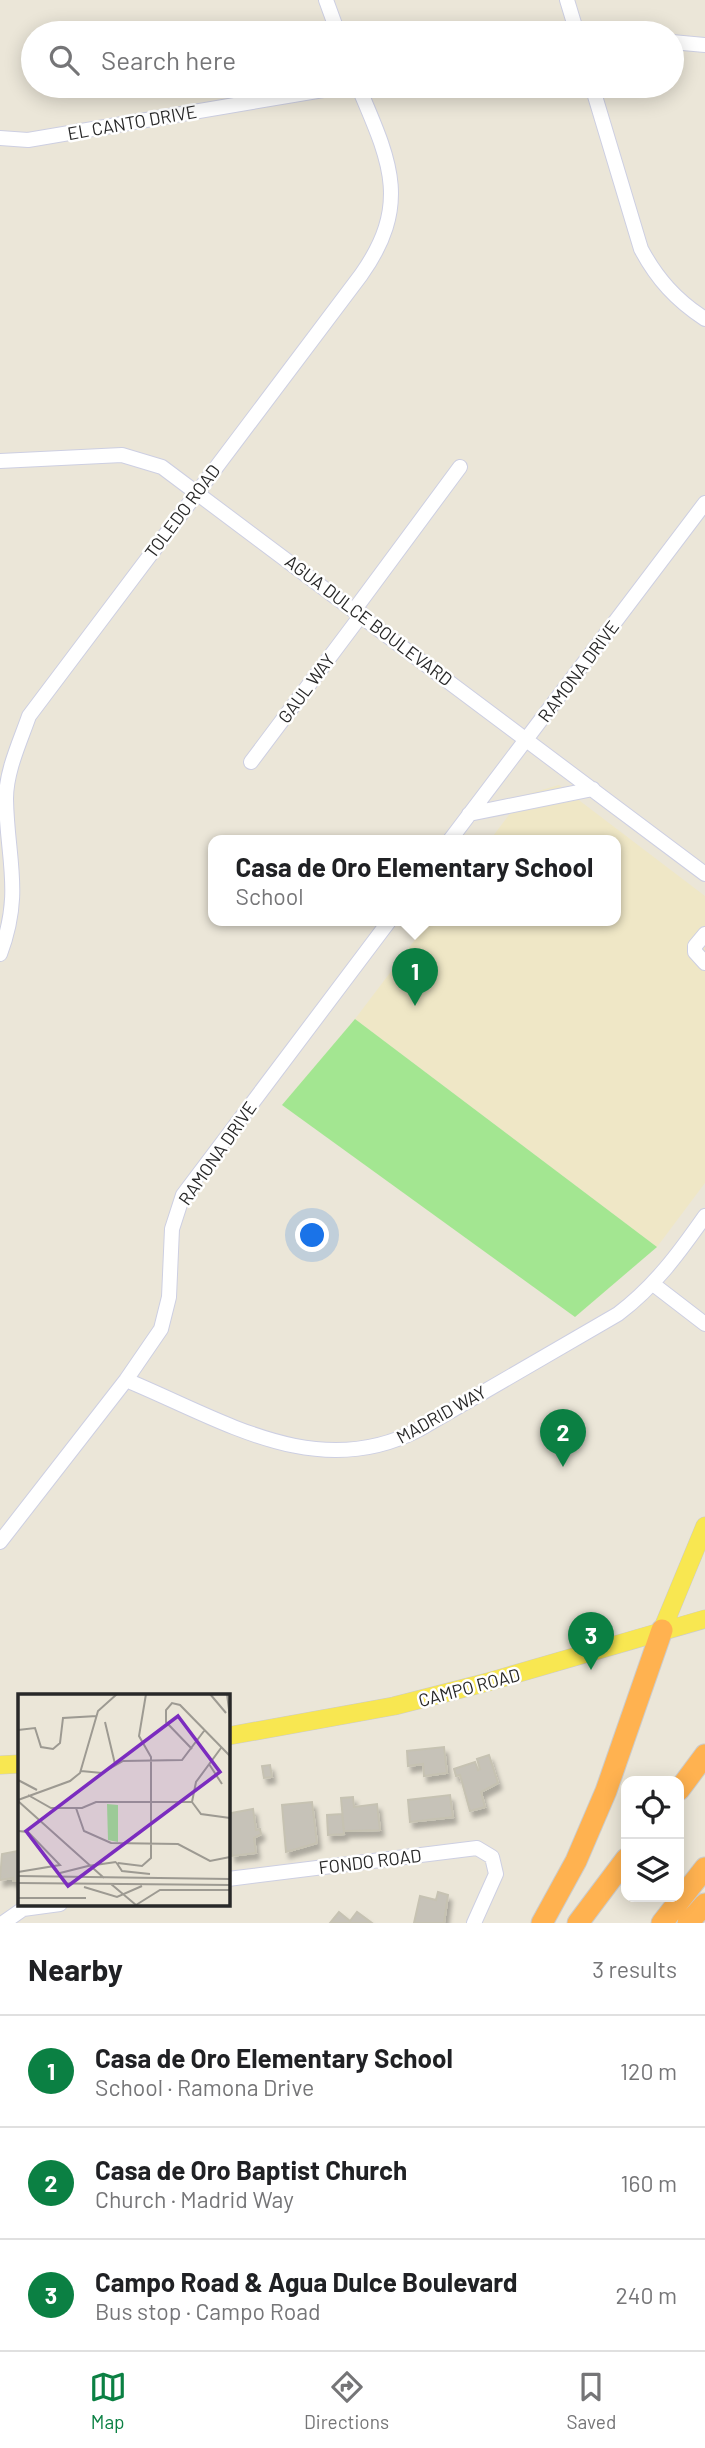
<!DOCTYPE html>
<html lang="en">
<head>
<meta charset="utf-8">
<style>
  body { margin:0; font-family:Barlow,sans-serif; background:#f2f2f2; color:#202124 }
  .controls { position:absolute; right:21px; bottom:21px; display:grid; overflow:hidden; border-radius:14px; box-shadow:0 4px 18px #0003 }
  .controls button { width:63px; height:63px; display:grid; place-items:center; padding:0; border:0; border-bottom:2px solid #e0e0e0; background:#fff; color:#202124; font:35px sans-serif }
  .you { position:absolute; left:313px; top:1236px; width:24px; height:24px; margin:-18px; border:5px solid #fff; border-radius:50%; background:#1a73e8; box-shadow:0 0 0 10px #1a73e833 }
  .badge { display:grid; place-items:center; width:46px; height:46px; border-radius:50%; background:#0b8043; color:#fff; font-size:23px; font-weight:700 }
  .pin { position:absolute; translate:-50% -58px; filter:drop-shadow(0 2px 4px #0008) }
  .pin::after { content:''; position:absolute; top:37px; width:24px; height:21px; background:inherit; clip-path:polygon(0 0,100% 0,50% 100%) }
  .popup { position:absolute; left:208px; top:835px; width:413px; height:91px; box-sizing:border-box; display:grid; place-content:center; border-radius:14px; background:#fff; filter:drop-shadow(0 2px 5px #0005); font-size:23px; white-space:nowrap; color:#757577 }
  .popup b { font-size:26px; color:#202124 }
  .popup::after { content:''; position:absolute; left:50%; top:100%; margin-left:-14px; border:14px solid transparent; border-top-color:#fff }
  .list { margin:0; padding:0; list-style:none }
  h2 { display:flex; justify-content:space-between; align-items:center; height:91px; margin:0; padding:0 28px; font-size:30px }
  h2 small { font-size:23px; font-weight:400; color:#757577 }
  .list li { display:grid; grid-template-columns:46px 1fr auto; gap:21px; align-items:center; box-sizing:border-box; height:112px; padding:0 28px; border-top:2px solid #e0e0e0 }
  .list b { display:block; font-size:26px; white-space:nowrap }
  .list p { margin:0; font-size:23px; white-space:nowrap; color:#757577 }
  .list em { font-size:23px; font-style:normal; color:#757577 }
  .icon { flex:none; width:38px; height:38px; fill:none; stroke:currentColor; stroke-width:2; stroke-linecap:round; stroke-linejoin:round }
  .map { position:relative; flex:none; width:705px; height:1923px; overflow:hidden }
  .search { position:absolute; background:#fff; box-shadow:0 4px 18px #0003; left:21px; right:21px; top:21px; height:77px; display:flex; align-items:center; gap:18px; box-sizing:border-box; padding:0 24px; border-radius:38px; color:#757577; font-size:26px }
  .sheet { height:427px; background:#fff }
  nav { display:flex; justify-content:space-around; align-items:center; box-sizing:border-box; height:98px; border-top:2px solid #e0e0e0; background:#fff; font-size:19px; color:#757577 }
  nav a { display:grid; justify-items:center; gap:4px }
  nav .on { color:#0b8043 }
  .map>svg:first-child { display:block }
  .education { fill:#efe7c6 }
  .green { fill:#a3e691 }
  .building { fill:#c6c2b8; stroke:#c6c2b2; stroke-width:2; filter:url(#shadow) }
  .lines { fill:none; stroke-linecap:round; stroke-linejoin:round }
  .minor-casing { stroke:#cdcfe2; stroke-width:16 }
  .major-casing { stroke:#cbcbcb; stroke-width:19 }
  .highway-casing { stroke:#cbcbcb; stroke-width:23 }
  .minor { stroke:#fff; stroke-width:14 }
  .major { stroke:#f8e751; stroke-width:18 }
  .highway { stroke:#ffb250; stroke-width:21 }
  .labels { text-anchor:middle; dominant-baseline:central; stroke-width:5; stroke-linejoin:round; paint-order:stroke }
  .street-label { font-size:18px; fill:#282828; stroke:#fff }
  .inset-road { fill:none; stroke:#9d9a92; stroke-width:2 }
  .view { fill:#7b2cbf; fill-opacity:0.15; stroke:#7b2cbf; stroke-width:3.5 }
  .inset-edge { fill:none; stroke:#282828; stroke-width:3.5 }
</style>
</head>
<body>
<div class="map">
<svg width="705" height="1923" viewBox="0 0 705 1923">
  <defs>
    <filter id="shadow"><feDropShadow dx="3.5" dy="6" stdDeviation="2" flood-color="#0004"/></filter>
  </defs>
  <rect width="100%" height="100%" fill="#ebe6d8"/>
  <!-- education -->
  <path class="education" d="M559,785L705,896V1183L657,1247L355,1019L430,920H616V840H490L524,795Z"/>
  <!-- green -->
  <path class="green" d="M355,1019L657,1247L575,1317L282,1105Z"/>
  <!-- building -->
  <path class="building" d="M444,1747L447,1773L424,1776L423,1764L408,1766L407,1751Z
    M489,1755L498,1783L481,1792L485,1807L470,1811L460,1775L456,1776L454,1769L475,1762L478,1770L480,1769L477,1759Z
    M270,1765L272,1777L264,1778L262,1766Z
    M450,1795L453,1817L410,1822L408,1800Z
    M353,1797L354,1807L377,1804L380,1830L344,1831L341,1798Z
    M312,1802L317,1843L286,1852L282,1805Z
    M253,1809L256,1830L260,1829L261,1834L254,1838L256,1853L232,1856L228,1819L231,1818V1813Z
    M342,1814L344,1834L328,1835L327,1815Z
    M18,1851L19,1881H13V1878L0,1880L2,1854Z
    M438,1892L448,1895L444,1923H414L420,1896L436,1900Z
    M339,1912L350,1921L357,1912L372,1923H330Z"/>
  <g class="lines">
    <defs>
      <path id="minor" d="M326,0L338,33
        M567,0L577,33
        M672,42L705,45
        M592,86L641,249C657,279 676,300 705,319
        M0,138L28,140L347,86
        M0,461L122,455L162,467L705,874
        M355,609L460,467
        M251,762L362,614
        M469,814L593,789
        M450,840L705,503
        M705,934L695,946V952L705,963
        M0,954C23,893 7,859 6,799C6,771 20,742 29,716L361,275C412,203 389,159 358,86
        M653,1284L705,1324
        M126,1380C221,1419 316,1483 418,1430L618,1314C655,1286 679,1253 705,1216
        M0,1542L126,1380L161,1329L169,1297L172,1229L183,1195L390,920
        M228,1879L477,1848L492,1857L496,1874L474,1923
        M3,1923L23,1909L60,1904"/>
      <path id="major" d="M662,1630L705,1526
        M228,1736L394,1706L488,1682L705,1619
        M0,1765L19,1764"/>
      <path id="highway" d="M679,1790L705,1755
        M542,1923L576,1861L606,1791L662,1630
        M578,1923L626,1859
        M662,1923L705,1868
        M688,1923L705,1904"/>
    </defs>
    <!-- minor casing -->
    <use href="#minor" class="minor-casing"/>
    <!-- major casing -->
    <use href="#major" class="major-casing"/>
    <!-- highway casing -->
    <use href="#highway" class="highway-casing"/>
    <!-- minor -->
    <use href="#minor" class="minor"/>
    <!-- major -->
    <use href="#major" class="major"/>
    <!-- highway -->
    <use href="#highway" class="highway"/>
  </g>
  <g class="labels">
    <!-- street labels -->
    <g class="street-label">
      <text transform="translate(132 122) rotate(-10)">EL CANTO DRIVE</text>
      <text transform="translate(182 511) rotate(-53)">TOLEDO ROAD</text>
      <text transform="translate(369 620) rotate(37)">AGUA DULCE BOULEVARD</text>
      <text transform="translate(578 671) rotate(-53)">RAMONA DRIVE</text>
      <text transform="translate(306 688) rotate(-53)">GAUL WAY</text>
      <text transform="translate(217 1153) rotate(-55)">RAMONA DRIVE</text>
      <text transform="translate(441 1414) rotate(-29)">MADRID WAY</text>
      <text transform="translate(469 1687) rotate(-15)">CAMPO ROAD</text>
      <text transform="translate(370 1861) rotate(-7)">FONDO ROAD</text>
    </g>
  </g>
  <!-- overview -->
  <g transform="translate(18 1694)">
    <rect width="212" height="212" fill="#ebe6d8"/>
    <path d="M89,110L100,111V148L90,146Z" fill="#a3e691"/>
    <path class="inset-road" d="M192,0L208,19M209,0L212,24M87,28L97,70M0,36L17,34L23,53L35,55L42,49L45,24L79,22M174,55L148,28V16L154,9L162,11L212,62M191,70L204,90M63,77L84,79L105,67L164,66L186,37M0,86L19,96M10,101L33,114H64L78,108H174L178,88L203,54M0,106L52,87L62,79L80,17L99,0M0,107L86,184M174,108L183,120L212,124M58,114L66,137L93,149L160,150L192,167L212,163M0,137L10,138L42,171L0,178M98,168L104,177L132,180M100,169L124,172L133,164V63L121,42L128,0M70,172L98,168M42,179L70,172M0,182L212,185M0,189L212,191M93,190L118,211M66,193L99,203L124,192M0,204H68M118,211L142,196H212"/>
    <path class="view" d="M160,22L202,78L50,192L8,137Z"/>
    <rect width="212" height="212" class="inset-edge"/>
  </g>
</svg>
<div class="controls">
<button><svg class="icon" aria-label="locate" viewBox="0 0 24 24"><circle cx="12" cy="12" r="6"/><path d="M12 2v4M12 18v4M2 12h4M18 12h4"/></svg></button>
<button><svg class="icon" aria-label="layers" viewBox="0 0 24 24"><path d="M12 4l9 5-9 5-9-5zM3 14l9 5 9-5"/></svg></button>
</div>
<div class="you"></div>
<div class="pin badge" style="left:415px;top:1006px">1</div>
<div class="popup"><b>Casa de Oro Elementary School</b>School</div>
<div class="pin badge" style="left:563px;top:1467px">2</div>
<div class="pin badge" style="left:591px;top:1670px">3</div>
<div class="search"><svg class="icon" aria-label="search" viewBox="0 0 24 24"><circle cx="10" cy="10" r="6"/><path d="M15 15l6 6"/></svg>Search here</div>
</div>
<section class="sheet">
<h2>Nearby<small>3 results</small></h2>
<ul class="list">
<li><span class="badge">1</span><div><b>Casa de Oro Elementary School</b><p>School · Ramona Drive</p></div><em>120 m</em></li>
<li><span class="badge">2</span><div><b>Casa de Oro Baptist Church</b><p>Church · Madrid Way</p></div><em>160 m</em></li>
<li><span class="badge">3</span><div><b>Campo Road &amp; Agua Dulce Boulevard</b><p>Bus stop · Campo Road</p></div><em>240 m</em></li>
</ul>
</section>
<nav>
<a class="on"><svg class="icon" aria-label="map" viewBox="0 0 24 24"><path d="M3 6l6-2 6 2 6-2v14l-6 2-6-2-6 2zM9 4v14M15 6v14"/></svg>Map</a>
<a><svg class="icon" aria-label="directions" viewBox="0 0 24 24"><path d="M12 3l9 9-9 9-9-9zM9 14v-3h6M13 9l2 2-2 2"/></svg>Directions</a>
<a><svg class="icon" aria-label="saved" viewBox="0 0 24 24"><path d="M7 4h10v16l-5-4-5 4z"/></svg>Saved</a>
</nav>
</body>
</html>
